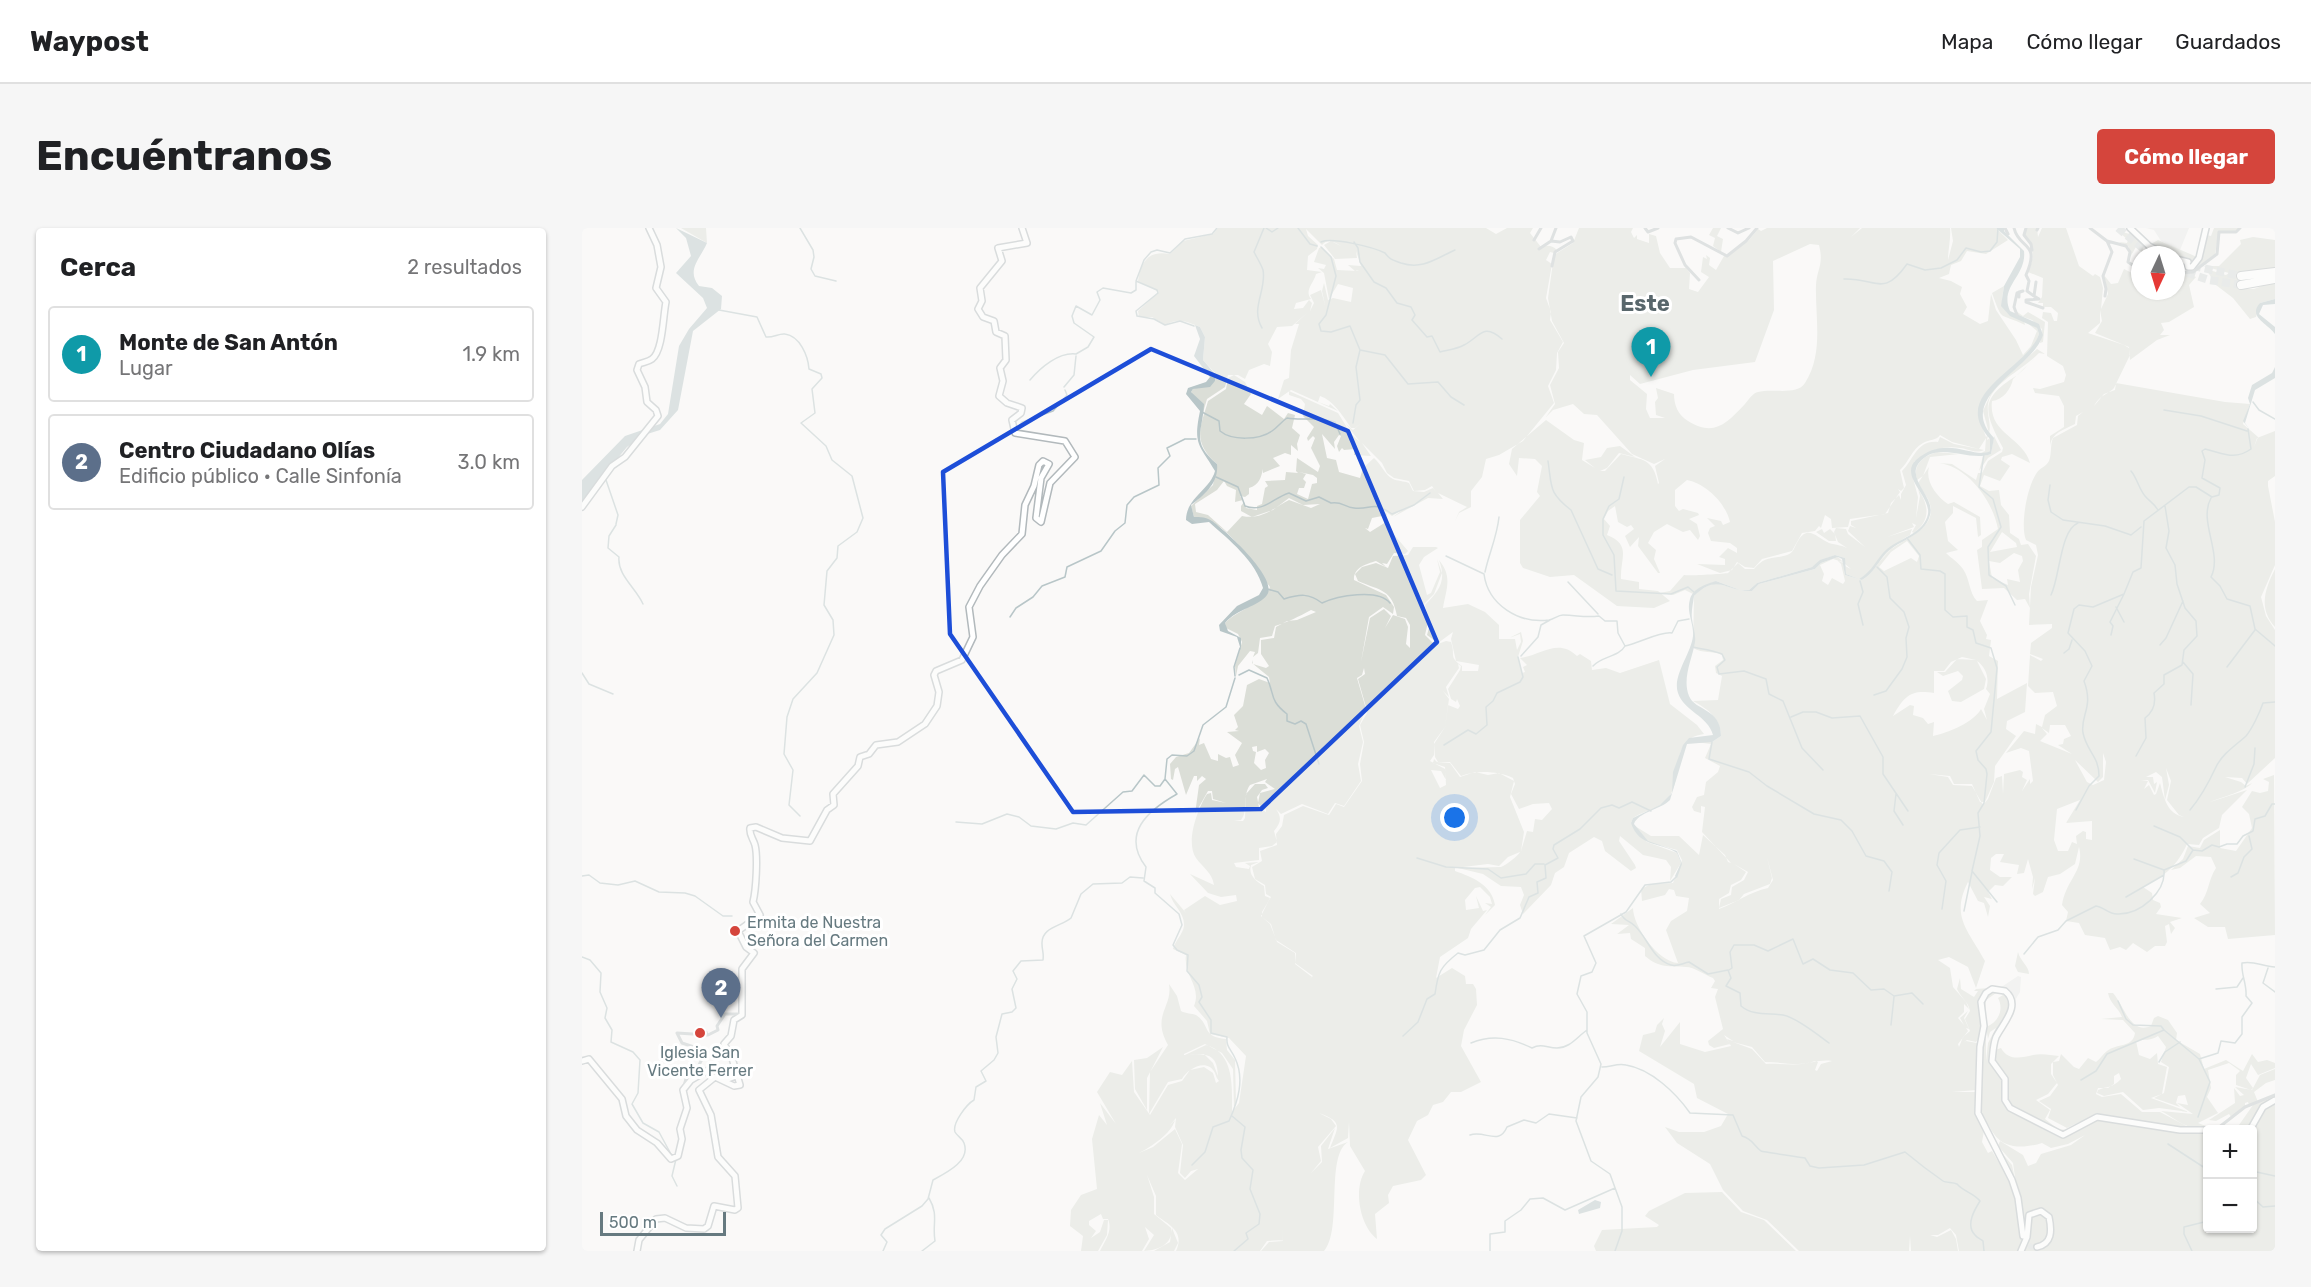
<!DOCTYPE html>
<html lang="es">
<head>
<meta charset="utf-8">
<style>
  body { margin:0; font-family:Rubik,sans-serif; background:#f6f6f6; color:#202124 }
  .controls { position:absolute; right:18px; bottom:18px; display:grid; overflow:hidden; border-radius:6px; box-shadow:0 2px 4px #0004 }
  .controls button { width:54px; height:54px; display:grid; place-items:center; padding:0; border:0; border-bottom:2px solid #e0e0e0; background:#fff; color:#202124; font:30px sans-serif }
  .compass { position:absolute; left:1549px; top:18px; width:54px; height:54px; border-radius:50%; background:#fff; box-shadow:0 2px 4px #0004; rotate:184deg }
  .scale { position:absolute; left:18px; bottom:15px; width:126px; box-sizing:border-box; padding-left:6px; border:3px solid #667a80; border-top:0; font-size:16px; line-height:21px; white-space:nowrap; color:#667a80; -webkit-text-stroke:4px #fff; paint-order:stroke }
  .you { position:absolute; left:873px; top:590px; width:21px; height:21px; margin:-15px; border:4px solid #fff; border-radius:50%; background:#1a73e8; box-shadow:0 0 0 9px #1a73e833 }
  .badge { display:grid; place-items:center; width:39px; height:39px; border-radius:50%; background:#d5453c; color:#fff; font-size:20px; font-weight:700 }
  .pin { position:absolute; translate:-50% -50px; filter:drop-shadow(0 2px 3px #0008) }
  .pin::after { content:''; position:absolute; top:32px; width:21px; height:18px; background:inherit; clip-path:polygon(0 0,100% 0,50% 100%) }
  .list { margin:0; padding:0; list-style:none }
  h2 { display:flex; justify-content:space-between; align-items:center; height:78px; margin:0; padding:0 24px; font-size:26px }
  h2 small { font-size:20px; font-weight:400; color:#757577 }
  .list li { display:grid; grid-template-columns:39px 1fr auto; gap:18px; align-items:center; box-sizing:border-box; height:96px; margin:0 12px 12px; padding:0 12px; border:2px solid #e0e0e0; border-radius:6px }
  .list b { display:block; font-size:22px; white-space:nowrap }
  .list p { margin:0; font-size:20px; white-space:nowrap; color:#757577 }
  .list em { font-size:20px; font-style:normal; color:#757577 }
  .map { position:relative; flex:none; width:1693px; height:1023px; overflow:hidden; border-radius:6px }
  header { display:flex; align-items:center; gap:36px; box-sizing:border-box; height:84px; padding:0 30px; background:#fff; border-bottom:2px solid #e0e0e0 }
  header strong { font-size:28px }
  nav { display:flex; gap:33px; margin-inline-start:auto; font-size:21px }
  .intro { display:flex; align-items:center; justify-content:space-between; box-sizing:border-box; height:144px; padding:0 36px }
  h1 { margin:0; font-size:42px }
  .button { padding:15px 27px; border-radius:6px; background:#d5453c; color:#fff; font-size:21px; font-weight:700 }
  main { display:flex; gap:36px; padding:0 36px }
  aside { flex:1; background:#fff; border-radius:6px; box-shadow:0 2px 4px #0004 }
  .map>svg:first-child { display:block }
  .built { fill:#e8e9e8 }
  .green { fill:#dbded7; fill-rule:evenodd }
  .water { fill:#b8c6c8 }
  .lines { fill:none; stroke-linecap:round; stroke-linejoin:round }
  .stream { stroke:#b8c6c8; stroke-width:1.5 }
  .secondary-tunnel { stroke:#d5d9da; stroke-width:5; stroke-dasharray:5 2.5; stroke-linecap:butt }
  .highway-tunnel { stroke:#d5d9da; stroke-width:8; stroke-dasharray:8 4; stroke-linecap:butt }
  .secondary-casing { stroke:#b2b9bc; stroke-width:8 }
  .highway-casing { stroke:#b3b9bb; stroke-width:10 }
  .street { stroke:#bfc5c7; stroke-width:3 }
  .secondary { stroke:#fff; stroke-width:5 }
  .highway { stroke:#fff; stroke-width:8 }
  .marked { fill:none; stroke:#1d4ed8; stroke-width:4.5; stroke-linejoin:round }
  .poi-dot { fill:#d5453c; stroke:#fff; stroke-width:2 }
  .labels { text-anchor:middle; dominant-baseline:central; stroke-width:6; stroke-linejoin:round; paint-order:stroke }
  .poi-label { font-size:16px; fill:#667a80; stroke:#fff; text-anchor:start }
  .district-label { font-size:22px; font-weight:bold; fill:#59676c; stroke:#fff }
</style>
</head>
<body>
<header>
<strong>Waypost</strong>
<nav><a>Mapa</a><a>Cómo llegar</a><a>Guardados</a></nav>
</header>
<div class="intro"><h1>Encuéntranos</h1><a class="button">Cómo llegar</a></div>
<main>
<aside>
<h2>Cerca<small>2 resultados</small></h2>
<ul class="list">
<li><span class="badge" style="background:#0f9aa8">1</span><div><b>Monte de San Antón</b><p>Lugar</p></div><em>1.9 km</em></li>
<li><span class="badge" style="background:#5c6f8a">2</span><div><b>Centro Ciudadano Olías</b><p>Edificio público · Calle Sinfonía</p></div><em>3.0 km</em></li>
</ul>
</aside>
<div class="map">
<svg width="1693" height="1023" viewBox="0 0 1693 1023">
  <rect width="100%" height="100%" fill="#faf9f8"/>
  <!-- built -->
  <path class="built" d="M1564,0H1607L1598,22L1579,13L1572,2Z
    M1436,748L1439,749L1438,764L1432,774L1418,760Z"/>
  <!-- green -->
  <path class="green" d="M99,0H124L125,15Z
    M636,0H904L914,6L925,0H951L948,5L959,19C965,17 970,17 975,22L972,25L968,24L964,32L970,36L964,70L969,84L968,92L981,114L975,125L974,142L966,158L972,175L941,213L917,227L904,231L900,249L889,263V279L877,285L873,293L877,284L885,279L856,265L861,271L846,270L811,289L823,280L810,288L798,280L805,286L804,291L800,288L790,290L786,301L783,300L788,304L804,294L806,287L803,296L826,323L823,326L812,325L805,336L800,335L804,339L794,333C784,336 771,340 772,352L804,367L812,379L811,386L801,379L787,389L779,434L788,390L802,381L809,388L803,400L811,387L823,391L826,399L824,416L828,420V397L824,390L815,388C810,361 799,363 776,353L773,346L780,339L794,335L806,340L811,328L826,327L831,319H854L856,320L842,329L837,337L845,367L849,365L858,344L855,331L860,345L852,366L841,377L846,394L843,407L853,417L864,413L869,414C874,428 866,428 880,438V443H896L897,437L874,433L869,411L871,404L856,415L845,407L848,396L843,377C857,363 865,353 857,332C871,349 864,361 861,380L886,376L903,384L917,397V411H933L935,422L939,414L938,406L927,410L939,404L941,413L936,429L940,445L943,444L941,439L945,437L938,430C957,428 976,409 995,428L998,426L1009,433L1010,442L1024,440L1038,445L1077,432L1088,476L1115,497L1122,506C1086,511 1102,548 1087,569C1079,581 1063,582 1051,590L1049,595L1065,614L1095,625L1099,635L1088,653L1089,639L1084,632L1061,627L1038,608L1037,613L1053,637L1054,640L1049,643L1023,623L1020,613L1012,609L987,625L982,639L973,645L969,657L941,686L938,677L942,667L939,659L919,658L901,646L876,640L919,639C924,637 936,628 938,624L926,629L917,638L906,636L873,640V643C890,649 910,657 913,677L903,687L909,679L903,675L910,676L908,669L898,659L893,660L883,672L884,682L897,680L894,668L901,683L905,682L889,701L886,710L858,729L854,750L870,740L883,748L884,756H891L894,761L895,777L882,802L879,818L899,854L879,864H869L861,874L851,877L846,887L835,893L826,912L844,947L839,952L811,958L806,967L807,975L793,986L795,1011C778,998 771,962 783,943L768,918L767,894L766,910L748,920C756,899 762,894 737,885L749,891L754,898L736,919L739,933L729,945L740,934L739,918L753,900L746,921L766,914C743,928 761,1002 742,1023H679L687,1014L701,1013L700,994L701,1012L685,1013L678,1023H594C603,1003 587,997 574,987V968L565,947L572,969V986L589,1000C592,1016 575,1023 562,1023L572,1007L563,999L567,1011L560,1023H518C523,1012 531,1003 526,991H521L519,986L507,993V997L514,1003L509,1010L518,1004L522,992H526L525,1007L516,1023H499L501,1008L488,998L489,982L499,967L515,961L510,911L517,887L525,897L518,875L534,896L515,864L528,844L540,847L550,833L552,864L568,887L586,857L600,853L608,842L622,839L631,845L634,855L637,853C635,851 634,848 633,845C625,829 605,841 600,851L586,854L567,886L568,844L586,817C569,787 591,779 587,756L595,768L599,783C604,786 610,785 614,787C629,797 619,809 644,811L645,822L653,832L654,875L652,880L651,841L640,825L623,816L602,826V827L622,826L631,835L636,848C635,822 621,827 603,827L624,817C653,825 650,860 650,884L657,875L664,828L647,810L628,806L625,793L612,778C620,759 601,747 604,727L591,721C593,713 601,706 602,698C603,685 591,678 588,666L604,685L602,682L623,668L638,677L655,673L654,667L639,669L626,665L608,646L632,657C630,644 621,640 614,630C603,614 616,580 625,566L629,565L630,572L644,575L631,571L630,563H626L613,586L617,557L624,551L620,548L615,553V548H612L604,567L596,539L593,541L591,552L589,551L588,536L594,529L607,525L618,510L617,517L622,515L629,531L636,533V526L644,530L648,529L651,539L657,537L653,527L660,515L645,504L657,503L653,502L656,499L652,487L661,478L665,457L677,451L688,455L687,449L670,435V432L671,436L684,440L687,438L679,426V412L692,410L694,399L705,393L715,392L734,384L729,382C716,389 706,394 693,398L690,408L678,410L676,425L671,429L673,424L668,423L656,438L654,448L653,438L660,414L656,406L644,400L643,395C658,380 682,376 688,359C671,336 643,289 612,289L609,278L631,257L635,236C609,213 619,198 626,173L644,161L646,150L652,147L663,154L669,166L662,176L680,187L685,178L702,191L706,185L713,187L710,200L718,207L715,216L716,223L709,217V227L703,225L691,230L698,238L681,245V241C679,250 677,257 667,260V266L663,269L658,268L661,272L653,274L654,262L645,258L642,253L635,262L613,276L614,284L626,287L645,304L660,288C680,292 690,281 707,272L729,280L738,276L721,277L707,270L691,282L670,289L659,283V278L662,274L664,280L675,282V278L680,276L683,260L686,258L683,253L703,252L704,244L716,245L714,243L715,230L736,244L738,238L729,220L733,210L731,208L726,213L725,210L732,199L721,188L723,176L719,171L707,167V163L756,185L769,206L778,214L764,196L771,202L779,195L773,200H769C761,188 751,172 738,168L736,174L747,178L748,176L756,183L709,162L696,171L702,152L707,150L709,122L717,96H713L725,85L710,98L695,99L686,116L690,124L688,138L682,136L667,142L663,151L656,147H646L643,159L625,171L620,188L621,183L609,164L611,161L633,153V145L621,132L623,109L618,99C606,94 596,89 584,97L570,89H557L556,83L577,64L556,53C559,33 567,22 588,26L601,13L631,6ZM724,1L740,17C746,10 751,13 759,18L749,13L742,17L753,31L775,30L774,23L779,38L766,37L773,43L777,42L775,43L755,42L752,31L740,19L737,20L732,34L744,37L742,41L736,40L742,45L747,71L756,56L771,60L769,74L751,70L746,72L742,55L740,63L743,77L739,62L728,67L732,75L728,83L730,75L727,72L721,80L712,81L714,75L729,71C722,62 732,55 734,46L740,44L725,42L726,28L735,21L736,17L726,8ZM740,206L753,221L752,214L757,207L759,208L755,218L757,224L760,220L762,222L773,221L772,227L789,228L780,215L800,235L805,245L812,250L827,253L832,263L843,262L850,258L854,264L851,260L842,264L831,263L827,255C822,253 815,253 811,251C803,247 799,236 792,230L781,240L778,250L757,244L754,232L745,230ZM717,244L731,247L740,244L731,247L735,250V255L730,256L726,271L715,266L717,260H722L724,254L721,251L724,246ZM876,436L879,438L878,442L866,461L869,471L874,474L875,471L878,478L876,481L866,477L863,499L867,471L861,463L867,469L864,459L877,440ZM782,440L783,446L776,451L784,479L785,485L778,497L782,514L778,536L780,553L762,579L754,576L747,587L721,578L702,587L700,598L694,606L695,617L678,623L680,633L670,639L673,651L683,657L684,666L689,669L680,684V689L689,696L694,712L714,725L713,735L731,748L727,751L730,749L713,736V725L695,714L688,696L679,688L688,670L683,668L682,658C674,653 666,647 669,637L677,634L663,635L668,638L667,641L654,639L652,635L677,632V620L690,618L695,614L692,603C699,594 700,590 694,581L699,586L720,576L746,586L753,575L762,578L779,553L776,536L781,514L777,498L784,481L775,450L780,447ZM863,499L852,516L853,529L856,534H868L879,548C894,542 916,543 931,550L933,556L929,566L937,581L951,576L967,575L970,581L960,592L953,591L951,604L945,603L939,623L942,604L928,569L932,553L917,545L906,547L893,544L878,549L868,535L855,534L852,531L851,535L863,539L864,557L858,560L849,542L859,543L864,552L863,541L848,533L852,527V514ZM675,518V524L683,521L687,525L683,532L684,540L679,542L672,535L674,524L671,523L670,519ZM685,551L683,554L693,561L678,565L676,575L682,582L684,581V584L677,579L675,569L680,562L686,560L683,556H673L664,566L663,590L661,593H652L659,592C667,582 660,568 668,557ZM594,890L593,899L601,917L598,945L603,950L609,943L616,941L603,952L596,945L600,916L593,901L571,919L557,925C569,919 589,906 593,892L588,897Z
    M997,0H1051L1049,4L1052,10L1055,7V11L1067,15V6L1074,8L1078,25L1088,40H1104L1108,45L1107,61L1116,64L1127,49L1119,44L1121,29L1125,31L1124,27L1128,30L1127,37L1134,42L1142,28H1146L1167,12L1176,1L1179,3L1185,0H1278L1269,9L1280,0H1368C1369,11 1366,21 1366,32L1371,13L1369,0H1414L1426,12L1404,26L1385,23L1379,33L1369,37L1367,46L1357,50L1369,53L1380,59L1378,66L1385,79L1381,86L1398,96L1406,93L1409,66L1414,82L1434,112L1441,127L1449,118L1455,103L1443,93L1455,100L1457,106C1443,150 1380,150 1404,209L1406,207L1405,212L1408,210V223L1405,225H1399L1403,223L1404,210L1397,221L1370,214L1358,207C1354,213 1348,211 1341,215C1329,222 1327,234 1318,242L1322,260L1319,263L1316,261L1318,264L1303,286L1268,291L1266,299L1250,300L1249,291L1243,287L1239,300L1237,298L1233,303L1220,305L1210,323L1180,331L1172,340L1163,339L1155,334L1150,342L1138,345L1115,336L1143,337V331L1137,329L1146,320L1155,325V320L1148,315L1129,313L1126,305L1128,300L1133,298L1125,290L1139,293L1141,297L1148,294C1144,276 1125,256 1105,252L1093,262V278L1097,283L1101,281L1116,285L1117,287L1107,291L1115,296L1118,308L1116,312L1108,302L1101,304L1085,296L1072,304L1066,315L1074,322L1072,331L1078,345H1076L1056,318L1057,309L1048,319L1043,308L1052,301L1049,297L1045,299L1036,294L1033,278L1026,283L1022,291L1028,298L1025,307C1050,317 1038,330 1039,351L1057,354V361L1076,363L1088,373L1072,380L1035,378L992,347L968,349L941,340L938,335V292L958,268L955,264L960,238L953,231L937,230L935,248L927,236L930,221L964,192L992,212L1002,215L1000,232L1013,240L1003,232L1019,229L1025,220L1038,218L1053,229L1037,225L1025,240L1018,243H1023L1039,226C1061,232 1071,230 1076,256L1077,255L1073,238L1083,231L1072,236L1050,226L1015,187L1002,186L991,176L971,182L964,189L973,176L968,157L977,140L976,124L982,115L970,93L966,70L972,27L991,15ZM1228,16L1237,17C1242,37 1235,40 1234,57C1233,90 1242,125 1223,155C1215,168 1190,160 1176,164C1171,165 1167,171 1163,176C1144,196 1132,209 1106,193C1096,187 1092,177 1092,166L1074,160L1076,170L1073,174L1074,187L1083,190H1068L1064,181L1065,166L1048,152V147L1058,156L1111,142L1173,134L1192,82L1191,33Z
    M1131,0H1139L1135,8L1141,11L1139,24L1131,18L1133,10L1127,7Z
    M1444,0H1455L1456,9L1460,0H1484L1497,38L1511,48L1513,46L1518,49L1521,60L1519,81L1526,66L1522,47L1529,56L1536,55L1542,41L1558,49V63H1594V46H1608L1614,49L1607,57L1612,79L1587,94L1579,95L1582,102L1578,107H1588L1575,112L1548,132L1547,119L1513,105L1520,93L1518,82V95L1506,105L1542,117L1547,120L1548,127L1532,160C1524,168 1519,166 1512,178L1522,166L1533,162L1534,155L1643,174L1668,176L1661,196L1676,209L1672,219L1675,210L1693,203V248L1686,253V258L1693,294V337L1679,369L1684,388L1693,402V530L1665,556L1660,550L1643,549L1659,554L1664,558L1670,555C1663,563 1641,569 1628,574L1665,562L1640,587L1637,600L1621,610L1617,617L1605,616C1595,638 1584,647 1561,659L1570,665L1571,672L1578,675L1579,679L1574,686L1600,690L1588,694L1593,700L1589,706L1587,696L1583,698L1585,714L1583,718H1573L1565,724L1551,715L1544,722L1538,719L1528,722L1523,710L1503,707L1497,695L1484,693L1486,684L1480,677C1484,651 1503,643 1497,619L1493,636L1478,646L1466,649L1461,664L1453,668L1451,666L1453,650L1450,661L1451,649L1446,631L1442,645L1435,646L1437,637L1418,634L1422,626H1414L1409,630L1408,642L1418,649H1430L1421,658L1413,657L1406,664L1410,671L1402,669L1408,678L1406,689L1402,675L1396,673L1386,654C1368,689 1387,703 1403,733L1394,760L1386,739L1367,729L1356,732L1368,740L1371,759L1384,774L1387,781L1382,776V784L1376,790L1382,797L1378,790L1386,783L1382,790L1387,801L1384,800L1386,803L1376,816L1377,819L1381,809L1388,803L1383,791L1388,783C1386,773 1379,770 1375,761L1378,750L1379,761L1392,769L1396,763H1392L1394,761L1408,760L1398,773C1398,786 1406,803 1394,814L1385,812L1381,815L1384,813L1395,815L1398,812L1395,862L1370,864H1395L1394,883L1402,903L1400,914L1406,925L1410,923L1426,950L1424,943L1435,969L1439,1009L1437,970L1419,924L1430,937L1434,956L1431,935L1416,918L1418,913L1441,927L1446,938L1454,935L1459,926L1489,917L1503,907L1486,916L1469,920L1460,915C1444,920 1423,922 1412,906C1407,900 1408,895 1400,893L1397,884L1398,823L1404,795V833L1406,815L1414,800L1408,804L1406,811L1404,799C1417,794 1422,781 1416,770L1421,767L1417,763L1404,772L1403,792L1400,777L1406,764L1413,762L1423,765L1428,782C1422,799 1403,818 1411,837C1413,843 1419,848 1423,853L1422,872L1426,881L1479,909L1518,891L1592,902L1625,903L1626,1000H1670V902L1637,901L1657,897L1671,877L1693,868V1023H1440C1446,1011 1442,991 1454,984L1453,981L1446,987L1443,1010L1437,1023H1377L1374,1007L1368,1000L1356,1007H1348L1355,1009L1369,1002L1374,1011L1376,1023H1329L1328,1008L1327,1023H1217L1185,992L1161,983L1141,962L1128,936L1095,915L1083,899L1097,904H1122L1139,898L1146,886L1115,870L1112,856L1057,823L1061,807L1073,804L1075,797L1082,790L1080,796L1083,803L1078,819L1098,794V816L1123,824L1149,818L1145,811L1151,813L1142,807L1148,816L1132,820L1127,817L1126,813L1141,801L1133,769L1136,761L1129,760L1133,753L1131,750C1123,747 1112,739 1104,739C1087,738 1077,740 1063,728V720L1049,711L1048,705L1035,706L1047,697L1029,696L1051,680C1051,698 1076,734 1096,735L1084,702L1089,693L1105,683L1107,670L1094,668L1092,662L1087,661L1083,667L1060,673L1059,661L1069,656L1091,655L1100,632L1095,622L1066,614L1053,598L1069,608H1097L1117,627L1121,607L1143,627L1146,634L1149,635L1120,604L1123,579L1119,578V585L1112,583L1110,579L1115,569L1122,567L1124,554L1136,544L1138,538L1123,530L1129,516L1113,514H1130L1139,508C1139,491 1126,481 1111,473L1136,472L1140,448L1134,445L1133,438L1141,432L1140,427C1130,422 1121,426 1111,420L1112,368C1136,343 1143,364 1170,363L1177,356L1233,341L1239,335L1256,329L1261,334L1251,331L1238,337L1242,346L1240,353L1246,357L1250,350L1261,356L1263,353L1259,336L1255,332L1261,335L1263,347L1280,352C1292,345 1295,334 1305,325C1320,310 1360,301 1346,271C1343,266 1339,261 1336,255L1347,239C1343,253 1354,268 1366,276L1372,274L1398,289L1399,307L1396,309L1394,290L1371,278V285L1363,294L1366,313L1376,322L1364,325C1370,331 1375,333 1381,341C1388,351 1387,365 1395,373L1406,372L1398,393L1405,407L1404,411L1409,412L1407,428L1416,433L1415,471L1445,455L1443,484L1425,493L1424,501L1434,508L1413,538L1412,554L1403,574H1398L1390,556H1372L1368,548L1347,546L1366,549L1371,557L1390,558L1401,577L1406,571L1414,550L1420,548L1421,566L1422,546L1438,542L1441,544L1440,549L1445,552L1440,563L1448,551V556L1451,553L1447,523L1439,520L1424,525L1442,503L1453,506L1454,496L1460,499L1463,487L1475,478L1471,464L1453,465L1446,458L1448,427L1459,433L1461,431L1448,426L1449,415L1470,400V396L1447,397L1449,359L1456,327L1454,317L1444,312C1438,297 1445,260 1454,246C1457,240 1464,239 1467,233C1470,225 1468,217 1471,210L1495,197L1496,188L1501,184L1494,188L1493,196C1482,202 1470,204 1468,218V208L1482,199V178L1477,168L1453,165L1451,160L1458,161L1482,154L1484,147L1481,138L1465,128L1466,94L1460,90L1461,84L1469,85L1472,93H1475L1476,85L1469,79H1461V75H1456L1460,69L1461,50L1446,44C1453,29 1452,20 1442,7ZM1325,313L1337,328L1335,334L1329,330L1302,343L1297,339L1309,324ZM1380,429L1394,432L1375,431L1363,444H1355L1361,448L1376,443L1381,448L1380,452L1366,463L1370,473L1379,474L1402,461L1404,451L1395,433C1404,439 1408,451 1404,461L1408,466L1402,481L1405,492L1399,481C1392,494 1366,505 1351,508L1352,494L1346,496L1341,490L1331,487L1332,478L1328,477L1311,488C1322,468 1329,461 1352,465V443H1362L1369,434ZM1468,497H1483L1489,508L1482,511L1481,516L1476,517L1490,526L1458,513L1465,506L1460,500L1467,505ZM1521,525L1524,534L1522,552L1511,557L1505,554L1493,532L1516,554L1521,549ZM1584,540L1589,553L1585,572L1597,587L1602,589C1585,586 1582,570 1578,555L1574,566L1572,567L1567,557L1562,561L1566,553L1559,552H1566L1573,565L1575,554L1572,556L1571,549H1564L1574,544L1580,549L1583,572L1587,557ZM1498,572L1484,595L1510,593V612L1504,611V604L1501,603L1494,608L1495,616L1490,614L1486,623H1476L1472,612L1475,581ZM1185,629L1191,652L1186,660C1167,664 1154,675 1137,681V671L1147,665L1149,657L1159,652L1164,644L1152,636L1166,644L1162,652L1150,659L1149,667L1139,671L1137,680L1157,672L1162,666L1188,656L1190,650ZM1151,814L1170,819L1183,834C1195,834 1205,836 1216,836C1228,836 1238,831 1250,833L1239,836L1235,843L1233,842L1236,834L1233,833C1217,839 1201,835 1184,836L1170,821Z
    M1632,0H1657L1652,4L1637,3L1633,26L1611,43L1605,44L1612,40L1624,7L1629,8Z
    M1540,4L1552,7L1562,18L1560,24L1554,19L1547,31V19L1537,14L1545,15L1546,12L1538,5Z
    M1671,9L1693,12V41L1659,44L1658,47L1662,50L1693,47L1663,61H1672L1693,53V71L1678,75L1674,89L1668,91L1651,70L1634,57L1624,41L1644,47L1647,45L1621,38H1637L1659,16L1658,12Z
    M1576,12L1615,29L1614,32L1602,33L1569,16Z
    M1422,58C1418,79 1421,86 1442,93L1443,97C1416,84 1421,95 1410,65Z
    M1434,83L1441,88L1446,84L1463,94L1461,114L1458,115L1460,101L1450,92L1436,87Z
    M1455,121L1463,126L1457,125C1442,141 1414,153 1407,172C1403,184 1410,195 1407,205L1401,183L1412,159Z
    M1452,131L1431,151C1429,161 1421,172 1410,173C1406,206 1441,209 1448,235L1430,226L1420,229L1419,232L1428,238L1418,253L1402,247L1398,258L1407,263L1417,262L1419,277L1427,287L1428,305L1437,311L1439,317L1446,316L1454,328L1447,366L1448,380L1443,371L1435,372L1422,360L1400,361L1395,322L1400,319V312L1416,301C1411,274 1387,239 1357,235L1370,236L1394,252L1396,245H1400L1406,233L1420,224L1421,220C1402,184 1397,171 1434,148C1440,144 1446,136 1452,131ZM1420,304L1434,315L1435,319L1408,324ZM1432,325L1440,328L1441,333L1436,342L1438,354L1425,351L1426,357L1410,350L1407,333L1418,335Z
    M1412,208L1419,222L1406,230L1397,243L1401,228L1409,226Z
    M1358,209L1372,216L1402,222C1393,226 1387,221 1378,220C1360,217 1346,223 1332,234L1331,250L1336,269L1334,290L1338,268L1336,261C1347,277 1349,292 1332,305L1330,304L1334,297L1330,295L1332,299L1305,309L1330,301L1328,307C1307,317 1297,340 1277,351L1264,346L1263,338L1269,341L1263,336V330L1253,327L1245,330L1230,339L1175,355L1167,362H1158L1134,353L1111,366L1103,362L1091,367L1078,365L1088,363L1102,347C1105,348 1141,346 1146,345L1156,335L1163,341H1172C1184,327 1190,332 1205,327C1212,325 1212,319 1216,313C1226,296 1235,310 1247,315C1254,317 1261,317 1268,322L1256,314L1252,304L1254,300L1264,301L1266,306L1283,319L1266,303L1268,298L1274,300L1269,297V293L1306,285L1309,275L1317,267L1319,272V266L1324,257L1320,243C1332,232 1334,212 1356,214Z
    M1355,224L1377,226L1348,229L1341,248L1335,252C1330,236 1342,228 1355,224Z
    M1240,301L1242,305L1248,301L1253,306L1254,313H1247L1234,304Z
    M1693,341V399C1676,380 1683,361 1693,341Z
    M1692,547L1693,707L1646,711L1643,699H1626L1612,690L1628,685L1618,676C1627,665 1626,652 1634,640L1629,629L1614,628L1598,640L1589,642L1601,631L1606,618L1618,620L1622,612L1638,602V620L1654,623L1670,600L1667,586L1660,579L1670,563L1678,565L1686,563L1687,554L1681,551Z
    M1436,724C1438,733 1447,738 1447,746L1436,744L1433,738Z
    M1526,765H1531C1542,777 1548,807 1569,798L1572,790L1576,788L1586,792L1595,805L1594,812L1618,826L1622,841L1644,832L1661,843L1670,826L1676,834L1685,832L1693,835V840L1676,847L1669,836L1664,850L1671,860L1669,862L1654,857V847L1658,843L1647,835L1626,842L1629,860L1625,869L1636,885L1616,895L1624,898C1607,905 1593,890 1579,883L1611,886L1595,875L1606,877L1603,867L1596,868L1594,875L1598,879L1572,870L1582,865L1587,839L1579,834L1584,819L1576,808C1569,813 1563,811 1554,813L1557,827L1568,831L1575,825L1576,836L1585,839L1580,866L1569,870L1607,884L1577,880L1561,882L1541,864L1522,868L1515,865L1516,862C1526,858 1530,860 1539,851L1537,845L1532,848V856L1526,860H1516L1514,866L1520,869L1539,866L1560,884H1578L1610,901C1563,899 1529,875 1485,900L1466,890L1469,881L1457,873L1468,868L1476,857L1471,847V834L1477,833L1479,826L1492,839L1497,841L1506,830L1514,834C1518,831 1521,826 1525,823C1535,815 1551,820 1553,805L1541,792L1519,791L1540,789C1536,779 1528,776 1526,765Z
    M581,819L565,850V882L553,861L552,832L565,830Z
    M1419,820C1426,833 1439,830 1451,827C1459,825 1469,827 1477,828L1469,836V846L1475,855L1466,866L1454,872L1468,882L1463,891L1476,901L1485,902L1482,905L1426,877V852L1412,835L1413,822Z
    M1693,841V852L1684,855L1672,864L1676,874L1667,877L1666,874L1663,875V878L1650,890L1647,886L1634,893L1627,892L1653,875L1652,860L1658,868L1662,867L1653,859L1670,862L1678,847Z
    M1140,964L1159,984L1182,992L1214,1023H1014L1012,1018L1020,1002L1075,999L1077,997L1063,988L1067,983L1103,965Z
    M590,1000L596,1015L592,1023H572L588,1014Z"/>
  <!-- water -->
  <path class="water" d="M94,0L125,15C118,31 104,42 117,58L130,60L140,68L139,81L111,103L96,182L78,202L62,207L45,219L0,273V252L43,208L78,196L86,186L97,118L107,101L125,80L121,70L94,45L109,28L104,10Z
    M1414,0H1422V3L1442,23C1445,48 1417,58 1428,83L1457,96L1461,107C1451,141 1372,169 1412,210L1409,226C1388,234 1361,215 1342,230C1318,248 1354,267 1348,287C1342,309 1318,311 1304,325C1295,335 1292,345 1280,352L1263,347L1260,331L1256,329L1239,335L1233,341L1177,356L1170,363C1144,364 1136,344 1112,368C1111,376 1109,383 1110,391C1111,399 1114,406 1113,414C1110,432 1100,450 1107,468C1113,483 1139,480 1139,508L1130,514L1105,516L1088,572C1078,582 1056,584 1052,596L1066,613L1095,623L1100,636L1095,650L1093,648L1099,635L1095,625C1080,614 1057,620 1049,595L1051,590L1078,577L1090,565L1091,544L1101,517L1107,510L1131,507C1126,488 1102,483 1096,465C1090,448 1109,426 1111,408C1112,395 1104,384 1108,371C1111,360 1125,356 1134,353L1158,362H1167L1175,355L1230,339L1238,332L1253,327L1263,330L1264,346L1277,351C1291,343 1294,331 1305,321C1319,310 1342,305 1346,286C1349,268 1317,248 1334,232C1364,205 1393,232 1408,223V211C1366,165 1445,142 1457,106L1455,100L1428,88L1419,78L1422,58L1438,29V21Z
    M1693,71V76L1681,77L1677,86L1693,99V106C1687,96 1665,89 1678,75Z
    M613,97L618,99L623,109L621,132L633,146V153L628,159L611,161L609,164L622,176C621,204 608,213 635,236C637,255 622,267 609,277L612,289C619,289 624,289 630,293C643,302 697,351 685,367C676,379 656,380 643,395L646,403L659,410V422L655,409L638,403L637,397L655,378L677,367L681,360C674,333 647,312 627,294L610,296L604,292C604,270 628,262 633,243C617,216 611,217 618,183L604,166L606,160L624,154L628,149L612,128L618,111Z
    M1693,139V150L1673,162L1663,195L1668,202L1661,193L1668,176L1666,170L1670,157L1690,145Z
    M1013,972L1019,974L1018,980L997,986L996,982Z"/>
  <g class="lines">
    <!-- stream -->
    <path class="stream" d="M218,0L231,22L232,29L229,41L233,48L254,53
      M684,0L690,4L696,0
      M716,0L728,16L735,18
      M739,14C750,9 791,19 803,25C808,32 811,32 819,35C840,42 853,31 873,22
      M772,14L776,20L778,34L792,54L804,60L815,75L829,79L833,87L830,92L845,109L850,108L858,124C866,122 875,121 882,117C898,109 901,94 920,111
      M739,19L749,29L754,48L744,87L737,96L739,103L749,104L768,98L778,122L803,127L826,156L856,154L869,169L882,177
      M1262,51C1295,50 1301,70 1325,36L1343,42L1359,40L1375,32L1384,20L1399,24L1408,23L1415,14L1416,0
      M137,82L175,89L184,109C191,110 197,105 203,106C218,108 226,128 227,141L239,146L240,150L230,161L233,185L219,195L244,218L250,232L270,248L281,290L275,304L256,318L255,330L245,343L242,377L251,392L252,407L235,445L211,471L205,489L202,526L211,542L207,577L218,588
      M612,98L598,93L583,97L572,91L555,88L554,83L576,65L575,62L554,53L562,32L569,24L575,22L588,25L603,11L630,6L635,0
      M680,100C668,80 685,62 681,42C679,36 675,30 672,24L682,0
      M448,152C459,139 477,124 494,126L506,119L512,109L492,95L490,88L494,78L510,87L518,72L515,64L521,60L549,65L554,62V54
      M482,159L492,147L494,128
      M1671,174L1677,182L1693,191
      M1582,182L1619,188L1665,203
      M620,184L637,193L638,203C650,213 677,212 690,203C696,199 699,194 705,190C722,193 736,188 753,194L758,206
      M771,195L774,177L778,172L774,139L778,122
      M437,198L440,194L471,183L485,167L483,162
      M1402,226L1397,259L1411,271L1419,299L1406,319L1407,347L1424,358L1433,377
      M966,233C970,259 966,264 989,282L1016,341L1030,347
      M1549,243C1555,250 1557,261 1563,268C1568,274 1572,275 1576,282
      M634,249L656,259L663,278C681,285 691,270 707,265L724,273L737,269L749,275C760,273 762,279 772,280C790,282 790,272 810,286L832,277L848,265
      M1042,249L1037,271L1027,278L1021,291V307L1032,327L1034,363L1089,366L1106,359L1113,365
      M24,252L36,287L34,296
      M1468,257L1466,272L1469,284L1481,292L1523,298L1549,307L1559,299
      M1629,270C1616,294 1641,325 1629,349L1638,358L1645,371L1668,378L1673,401L1693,418
      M34,297L27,308L26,320L37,329C35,347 54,360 61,376
      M1325,310L1338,327L1339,341L1358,343L1363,346V382L1371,389L1385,388V399L1391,402L1394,415L1409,420L1415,440L1409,504L1394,523L1396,532L1404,541L1405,546L1402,575L1396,585L1398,608L1390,643L1415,674
      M864,328L902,346C906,377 937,396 967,392C972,391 976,387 981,387C995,387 1002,390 1017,388L1023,393H1035L1036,405L1043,418C1057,415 1079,403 1090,405L1096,393L1107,391
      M903,344C907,325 915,309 917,289
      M1278,353L1281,364L1276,376L1281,397
      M986,354L1016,386
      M685,361L696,364L702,371C718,366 727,365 740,375C755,368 796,360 808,375
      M1469,367C1478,349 1478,302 1496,295
      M1534,379L1542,394
      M428,389L434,380L451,369L460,358L483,349L485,339L519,323L533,303L543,295L545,277L552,269L577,257L576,240L588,228L585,220L603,211H614
      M1529,407L1531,398L1528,394L1542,366
      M1578,417L1584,410L1601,373
      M1110,419C1120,421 1131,422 1140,426L1143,432L1135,439L1137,446L1162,443L1184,451L1187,466L1201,473L1220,520L1241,542
      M1482,425L1487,421L1490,412
      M939,428L956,409L959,397L968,392
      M1601,434L1611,446L1609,477
      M1011,438C1020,428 1037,429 1043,418
      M1645,439L1673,402
      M0,445L7,456L31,466
      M657,447L667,442L685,450C693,467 687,472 705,486V493L713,496L719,493L724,496L737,536
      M653,448L652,439L658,420
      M1292,467L1304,463L1320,441L1325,429L1324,410L1327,399L1322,384L1308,370L1305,349L1295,339
      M1209,489L1221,484H1234L1250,490L1278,488L1301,529V546L1326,583
      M1130,514L1127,531L1167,544L1185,558L1232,586L1259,592L1270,603L1284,628L1302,633L1310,644L1307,663
      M862,517L886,502L894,506L905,497L904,479L911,473L915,465L938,454L941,449L936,429
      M1554,528L1564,510L1563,490C1571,484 1574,475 1572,465L1582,456V447L1600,437L1602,422L1615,408L1614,393L1603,380L1595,356L1593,337L1584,320L1587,303L1583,278
      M583,551L595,566C565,583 539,606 564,639L562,653L573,660V665L597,686L600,697L591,717L595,722L606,727L605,743L617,757L620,769L617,774L629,792V805L645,809C644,819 649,821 653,830C663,851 656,873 647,893L631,899L623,924L610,937
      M1663,559L1672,536L1673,520
      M1314,566L1312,583L1321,597
      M1494,582L1507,558L1517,548C1517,528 1505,524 1501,505C1498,487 1512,480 1502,453L1510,438L1503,423L1486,405L1492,381L1497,377L1511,379L1542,366L1551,344L1559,340L1562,293L1607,259H1614L1630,269L1637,267L1638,260L1620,250L1623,232L1620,223L1623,221C1641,225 1652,233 1669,221L1666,201
      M1608,582C1619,569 1627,554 1634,539C1640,526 1654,517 1664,508C1670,501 1678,484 1681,475L1693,474
      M374,594L400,596L425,586L437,589L449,598L474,601L491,595L504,597L541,564L550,563L562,547L573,558H578L583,551L585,531L590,527L605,528L612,523L621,497L644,479L653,450
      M1572,598L1598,609L1611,622L1620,623L1630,617L1637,619L1645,616H1655L1661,608L1671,603L1673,591L1683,588L1690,576H1693
      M835,630L864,639L906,641L919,650L944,646L953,636H962
      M1552,631L1582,642
      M0,648L7,647L18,655L36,657L53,653L77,664L103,665L113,668L141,688H150
      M1649,649L1656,645L1662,629L1670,621L1667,608
      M1544,669L1582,647
      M1360,681L1364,653L1355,637L1357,625L1378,602L1398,599
      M1382,683L1390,644
      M1039,686C1042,693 1048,693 1053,698C1065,709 1071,732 1089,737C1095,739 1101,735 1107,734L1126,746L1146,742L1149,750L1144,758L1158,765L1159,778C1171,788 1186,785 1201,787C1214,789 1236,807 1247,815
      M1442,726L1456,709L1476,702L1484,693L1514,678C1522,679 1526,686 1535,686C1558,687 1584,664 1582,642L1604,633L1611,622
      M0,729L8,732L19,745L18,764L25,780L23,790L30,802L29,814L51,824L58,832L56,865L50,876L61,895L77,904L90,928
      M1686,740L1681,755L1693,764
      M1147,742L1150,740L1148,724L1152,717H1172L1186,723L1211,711L1221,736L1231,731L1248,742L1271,745L1289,762L1302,761L1312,768L1330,765L1341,776
      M1634,761L1655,759L1661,750
      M1536,773L1544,791L1551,797L1579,798L1582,802
      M1309,797L1312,769
      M821,808L836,794L845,771L853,766C856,744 858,739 876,725L883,727L902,722L918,702L938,690L947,669L956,665L955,654L964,650L963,637L976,630L971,621L972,617L998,601L1019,580L1030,577L1037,580L1050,574L1069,583
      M889,815C911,806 929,810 950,820C960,815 965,820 975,820C988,820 995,809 1005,802
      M1577,834L1583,824L1598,814
      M1020,839C1029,839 1035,835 1044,837C1069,841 1094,865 1108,885L1151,887L1160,908C1171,911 1171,917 1179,923C1182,924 1217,929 1223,930L1228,938L1237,940L1282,937L1323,924C1335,934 1348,944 1361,953C1364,955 1371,954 1375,956C1382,964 1392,965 1398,973C1393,981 1383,997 1393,1007C1395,1010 1399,1011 1401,1013L1402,1023
      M1499,852L1514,843L1525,826L1582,802L1617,831L1636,825L1639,813L1653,815L1660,806V789L1670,775L1664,768C1665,756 1659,747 1660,735C1672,732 1681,739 1693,739
      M650,888L663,899L659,922L660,930L671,942L668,961L678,986L677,996L664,1005L666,1011L652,1023
      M1616,889L1628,854L1617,831
      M888,907C903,902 917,918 925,899L942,892L954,895L967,886L995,890
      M1586,916L1626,942
      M94,931L90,948L95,958
      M1670,943L1693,948
      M1670,969L1681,979L1693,978
      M301,1023L305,1014L299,1007L303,1001L340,978L346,971L351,952C364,945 389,933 382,915C380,910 375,908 373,904C370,895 385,876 392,872L394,859L404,853L399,843L412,832L416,825L414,809L420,786L430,784L434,780L430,761L435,751L431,743L439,733L461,732C462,725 460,722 460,716C459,699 480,698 489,690L499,666L511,656L540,655L548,649L561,650
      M340,1023L353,1013C350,996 357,987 347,970
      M908,1023V1006L923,1004V993L939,982L948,971L961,970L983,982L1033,960
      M1033,1023L1040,1003V979L1028,946L1009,933L994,893L999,869L1016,849L1019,836L1005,805V784L995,766L999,748L1010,744L1014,735L1002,708L1044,684L1063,657L1089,654L1094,649
      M1610,1023L1602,1006V999L1626,993"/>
    <!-- secondary-tunnel -->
    <path class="secondary-tunnel" d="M1442,1011L1449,1019H1455"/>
    <!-- highway-tunnel -->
    <path class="highway-tunnel" d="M1536,0L1569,27
      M1611,38L1659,48
      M1594,41L1627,52L1659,57"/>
    <defs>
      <path id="secondary" d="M1548,0L1567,18L1584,27
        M1594,31L1606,34
        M1605,35L1606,39H1610L1617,30L1624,0
        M0,279L30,238L43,229L76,188L74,182L65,174L63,159L55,142L57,136C62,134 66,134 70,131C81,123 81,88 84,74L74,60L79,39L75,17L67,0
        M0,833L7,831L40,871L44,888L55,902L75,915L89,931L96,928L100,911L98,901L105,880L101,862L109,852L128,841L138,844L146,851L154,848
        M1668,902L1681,879L1693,872
        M1441,1008L1436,970L1430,952L1396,885L1398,819L1402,798L1399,774L1404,765L1410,761L1423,763C1440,777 1421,795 1414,809C1411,817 1411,825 1410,833L1423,851V872L1428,880L1481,907L1515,889L1598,902H1638
        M55,1023L57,1012L74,991L83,990L104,1000L122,1001L126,998L132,978L153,982L156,980L153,948L136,929L129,887L117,862L133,849L152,858L158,857L150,830L142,816L149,808L152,792L160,787V741L172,725L164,719L156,703L178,687L171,674C174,662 176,629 173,617C171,610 167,607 168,600L174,599L200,610L228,613L245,582L252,577L251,566L276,538L278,529L287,526L294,517L316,514L343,496L355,478L357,464L352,447L354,443L380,432L391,409L387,379L398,358L420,327L440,306L443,277L452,258L457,237L461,233L467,236L459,250L454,290L459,294L468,255L493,229L483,213L433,205L430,192L439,185L440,180L425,175L417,168L421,153L418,140L424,132L423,108L414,104L412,93L401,89L396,81L400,73L398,60L420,33L416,20L445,15L440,0
        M1439,1023L1445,1009L1447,987L1459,983L1467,989C1470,1003 1470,1016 1455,1019"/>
      <path id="highway" d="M1659,48L1693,44
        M1659,57L1693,51"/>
    </defs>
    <!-- secondary casing -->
    <use href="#secondary" class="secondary-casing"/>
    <!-- highway casing -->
    <use href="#highway" class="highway-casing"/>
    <!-- street -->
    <path class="street" d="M1063,0L1066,4L1076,0
      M1146,0L1156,5L1167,0
      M1423,0L1426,6
      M1432,0C1437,22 1459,13 1444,47L1447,53L1445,63
      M1444,0L1442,7L1449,16L1450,22
      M1508,0L1525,13L1530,24L1521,48L1524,61L1523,68
      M1455,2L1456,0
      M952,12L959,0
      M1525,13L1544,18L1548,24L1546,34L1558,42
      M957,21L969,13
      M970,38L973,24L991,13L989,9L978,14L969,13L974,0
      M1594,45L1611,44L1635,26L1637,4H1654L1658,0
      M1117,52L1103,37L1093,15L1094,11L1109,9L1145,28L1164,13L1175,0
      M1445,63L1452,68L1454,54
      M1452,68L1457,71L1444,72V74L1461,80
      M1437,69V64L1441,63
      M1435,87L1432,79L1435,65L1441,63
      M122,803L124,804L125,807H122Z
      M101,862L105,847L115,841L124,823L100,815L95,805L126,807L136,802L135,798L143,786H157
      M1636,900L1663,879L1693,867"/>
    <!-- secondary -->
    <use href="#secondary" class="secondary"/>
    <!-- highway -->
    <use href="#highway" class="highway"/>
  </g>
  <!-- marked area -->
  <path d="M0 0H1693V1023H0ZM569,121L766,203L855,414L679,581L491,584L368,406L361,244Z" fill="#faf9f8" fill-opacity=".55" fill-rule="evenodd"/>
  <path class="marked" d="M569,121L766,203L855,414L679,581L491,584L368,406L361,244Z"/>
  <!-- markers -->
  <g class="poi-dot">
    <circle cx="153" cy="703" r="6"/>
    <circle cx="118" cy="805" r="6"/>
  </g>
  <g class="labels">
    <!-- poi labels -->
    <g class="poi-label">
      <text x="165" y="694">Ermita de Nuestra<tspan x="165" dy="18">Señora del Carmen</tspan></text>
      <text x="118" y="824" text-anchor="middle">Iglesia San<tspan x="118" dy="18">Vicente Ferrer</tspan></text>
    </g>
    <!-- district labels -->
    <g class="district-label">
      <text x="1063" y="75">Este</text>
    </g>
  </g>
</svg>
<div class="controls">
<button>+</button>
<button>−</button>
</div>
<svg class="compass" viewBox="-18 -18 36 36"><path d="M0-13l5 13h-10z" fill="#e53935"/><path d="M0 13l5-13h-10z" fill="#757577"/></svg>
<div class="scale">500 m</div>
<div class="you"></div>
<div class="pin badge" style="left:1069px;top:149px;background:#0f9aa8">1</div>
<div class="pin badge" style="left:139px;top:790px;background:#5c6f8a">2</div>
</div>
</main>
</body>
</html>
